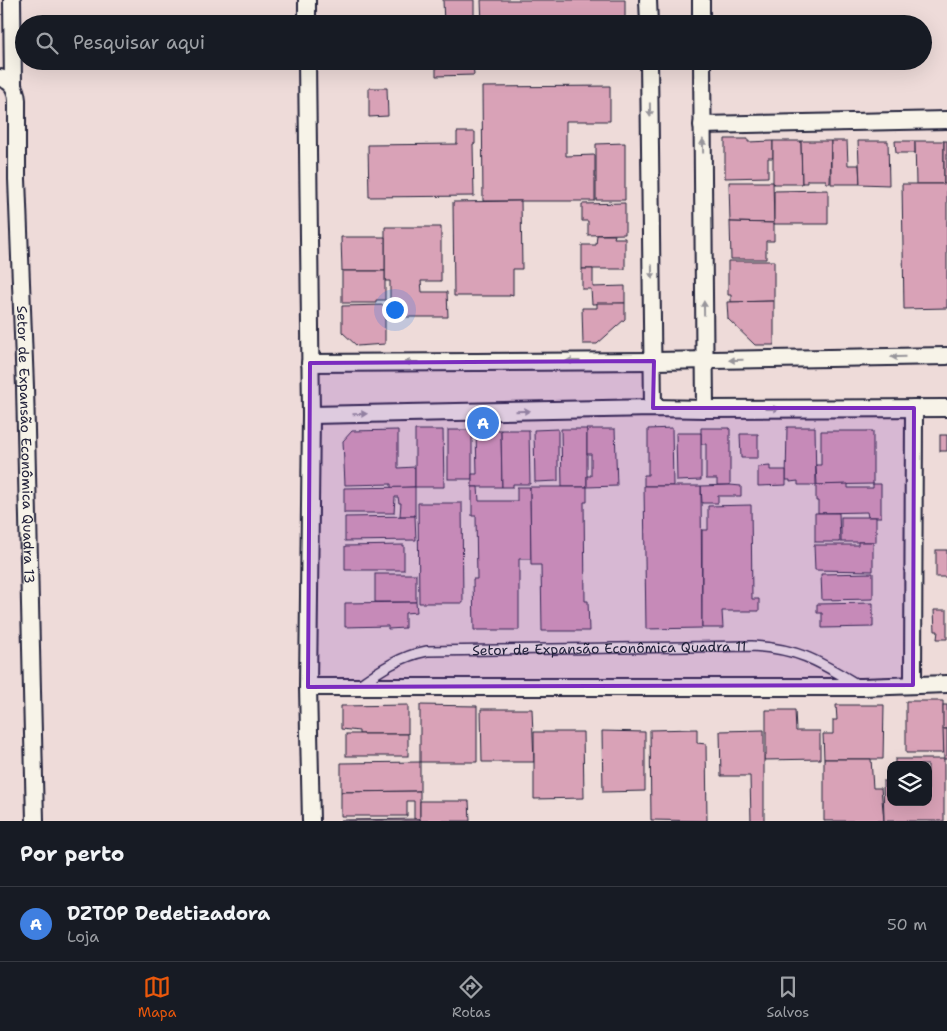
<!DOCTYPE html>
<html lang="pt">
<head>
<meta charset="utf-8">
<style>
  :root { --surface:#171b24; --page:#242831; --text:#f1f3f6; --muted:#9ea1a6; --line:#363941; --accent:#ea580c }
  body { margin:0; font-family:"Shantell Sans",sans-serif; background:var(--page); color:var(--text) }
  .controls { position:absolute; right:15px; bottom:15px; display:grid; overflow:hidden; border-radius:10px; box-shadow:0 5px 20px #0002 }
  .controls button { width:45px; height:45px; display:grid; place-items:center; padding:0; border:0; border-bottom:1px solid var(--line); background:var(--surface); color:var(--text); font:25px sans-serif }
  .you { position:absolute; left:394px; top:309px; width:18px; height:18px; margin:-12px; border:4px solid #fff; border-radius:50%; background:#1a73e8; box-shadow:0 0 0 8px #1a73e833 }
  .badge { display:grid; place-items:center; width:32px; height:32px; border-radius:50%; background:var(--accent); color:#fff; font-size:16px; font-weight:700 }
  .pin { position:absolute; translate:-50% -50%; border:2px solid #fff; box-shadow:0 1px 5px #0006 }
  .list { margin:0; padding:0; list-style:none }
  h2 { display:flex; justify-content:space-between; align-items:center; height:65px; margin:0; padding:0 20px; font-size:21px }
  h2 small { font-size:16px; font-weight:400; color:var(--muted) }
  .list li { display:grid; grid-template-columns:32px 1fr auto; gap:15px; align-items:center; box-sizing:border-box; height:75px; padding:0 20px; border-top:1px solid var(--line) }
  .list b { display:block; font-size:19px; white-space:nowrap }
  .list p { margin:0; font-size:16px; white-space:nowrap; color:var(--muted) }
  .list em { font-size:16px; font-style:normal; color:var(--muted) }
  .icon { flex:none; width:28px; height:28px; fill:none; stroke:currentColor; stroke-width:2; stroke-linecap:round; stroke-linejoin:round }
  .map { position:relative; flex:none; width:947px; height:821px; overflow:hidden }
  .search { position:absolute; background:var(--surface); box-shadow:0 5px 20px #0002; left:15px; right:15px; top:15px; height:55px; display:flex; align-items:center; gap:12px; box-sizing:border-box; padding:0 18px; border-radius:28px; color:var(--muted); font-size:19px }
  .sheet { height:140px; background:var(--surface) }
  nav { display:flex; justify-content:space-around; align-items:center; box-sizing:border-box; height:70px; border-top:1px solid var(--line); background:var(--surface); font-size:14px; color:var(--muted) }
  nav a { display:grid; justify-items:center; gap:2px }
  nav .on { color:var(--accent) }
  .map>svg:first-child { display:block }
  .building { fill:#d9a2b7; stroke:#22223b }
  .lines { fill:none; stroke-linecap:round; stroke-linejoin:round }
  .service-casing { stroke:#22223b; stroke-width:12 }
  .minor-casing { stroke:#22223b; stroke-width:20 }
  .service { stroke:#f7f3e8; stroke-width:9 }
  .minor { stroke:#f7f3e8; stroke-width:16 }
  .oneway { fill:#97959a }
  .marked { fill:#7b2cbf; fill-opacity:0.2; stroke:#7b2cbf; stroke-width:4; stroke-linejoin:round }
  .labels { text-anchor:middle; stroke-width:4.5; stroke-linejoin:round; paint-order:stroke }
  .street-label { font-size:14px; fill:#22223b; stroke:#f7f3e8 }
</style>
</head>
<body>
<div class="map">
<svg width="947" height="821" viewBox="0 0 947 821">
  <rect width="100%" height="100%" fill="#eedbd9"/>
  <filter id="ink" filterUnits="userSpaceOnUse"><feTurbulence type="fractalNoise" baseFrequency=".02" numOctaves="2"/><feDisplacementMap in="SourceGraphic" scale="10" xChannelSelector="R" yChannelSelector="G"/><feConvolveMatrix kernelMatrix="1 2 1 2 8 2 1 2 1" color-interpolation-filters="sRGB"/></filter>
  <g filter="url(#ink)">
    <g class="building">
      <polygon points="443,0 474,0 474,24 444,24"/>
      <polygon points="481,0 625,0 625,24 482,24"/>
      <polygon points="436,61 473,61 474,75 436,76"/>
      <polygon points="610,86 610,121 566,121 566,156 595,155 595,201 483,201 482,87"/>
      <polygon points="369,88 387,88 388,116 369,117"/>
      <polygon points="457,132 475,132 475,144 473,144 474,196 369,197 368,145 457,144"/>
      <polygon points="725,139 748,139 748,142 773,141 773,158 768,158 768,177 725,178"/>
      <polygon points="773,141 801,141 802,184 773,184"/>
      <polygon points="801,141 831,141 830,183 826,183 826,180 807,180 807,183 802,183"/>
      <polygon points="831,141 847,141 848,165 859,165 860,184 831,184"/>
      <polygon points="858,141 888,141 889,185 860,184"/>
      <polygon points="895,141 915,141 915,153 896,153"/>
      <polygon points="915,141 944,141 944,184 916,184"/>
      <rect x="944" y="141" width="3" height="43"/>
      <polygon points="625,143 625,200 596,200 596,144"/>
      <polygon points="729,182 773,182 774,223 730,222"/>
      <polygon points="902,184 947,184 947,308 904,309"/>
      <polygon points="828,190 828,224 774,224 774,191"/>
      <polygon points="521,201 522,269 513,269 513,295 510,294 510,296 454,296 453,202"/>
      <polygon points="625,203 625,234 588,235 588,221 582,221 582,204"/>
      <polygon points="730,222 774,223 774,241 766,241 766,259 731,259"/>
      <polygon points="385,227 441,227 441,281 421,281 422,292 447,292 448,317 390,317 390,281 385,281"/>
      <polygon points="597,235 615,235 614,238 625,238 625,269 582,269 582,245 596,245"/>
      <polygon points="341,237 385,237 385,271 342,271"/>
      <polygon points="728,261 774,261 774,301 731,302 731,295 728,295"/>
      <polygon points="582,269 593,269 593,287 625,286 625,303 592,304 591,289 582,289"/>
      <polygon points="342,271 385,271 385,300 376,300 376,303 342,303"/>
      <polygon points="774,301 774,345 755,345 728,319 727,302"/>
      <polygon points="597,303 625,303 625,319 597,344 583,344 582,308 597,308"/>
      <polygon points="385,305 385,344 357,346 342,332 342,306"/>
      <polygon points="787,427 815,427 816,485 798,485 798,481 790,482 790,480 786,480"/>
      <polygon points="672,428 673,486 644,486 644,475 648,475 648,429"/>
      <polygon points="701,428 730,428 730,485 717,485 717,479 706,479 706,444 701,444"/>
      <polygon points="558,429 558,481 535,482 534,430"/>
      <polygon points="561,429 587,429 587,487 562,487"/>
      <polygon points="587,429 615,429 617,486 587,487 587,476 591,476 591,454 587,454"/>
      <polygon points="398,430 398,468 415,467 415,487 391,488 391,484 345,485 343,441 352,431"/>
      <polygon points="415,430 443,430 444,487 415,487"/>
      <rect x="448" y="430" width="24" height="49"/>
      <polygon points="476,430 501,430 502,487 472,487 472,474 477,474"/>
      <polygon points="501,430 529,430 530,484 513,484 513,487 502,487"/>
      <polygon points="821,431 873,431 873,484 817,485 816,465 821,465"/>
      <polygon points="676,433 701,433 701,480 677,481"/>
      <polygon points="740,434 758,434 758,458 741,458"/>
      <rect x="940" y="435" width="7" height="16"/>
      <polygon points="770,466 770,470 786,470 786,485 758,486 758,467"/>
      <polygon points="848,484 848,488 873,488 873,484 881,484 881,517 868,517 867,512 818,513 818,501 816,501 816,485"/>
      <polygon points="730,485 741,486 741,496 718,496 718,503 702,503 701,486"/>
      <polygon points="644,486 701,486 702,628 646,629"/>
      <polygon points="415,487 415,516 400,516 401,503 399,503 398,497 395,497 394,513 344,513 344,488"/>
      <polygon points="472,487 478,487 479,501 517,501 517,487 530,487 531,559 519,559 519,630 474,630 473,579 477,579 476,516 472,516"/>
      <polygon points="530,487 587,487 587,502 584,502 585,601 588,601 589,631 542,631 541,565 531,565"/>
      <polygon points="418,503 462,503 463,603 419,603"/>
      <polygon points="751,505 752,599 759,599 759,611 722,611 723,628 702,628 702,530 708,530 708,506"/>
      <polygon points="815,513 839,513 840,542 815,542"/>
      <polygon points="415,516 416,540 345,541 345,517"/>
      <rect x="841" y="517" width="35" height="25"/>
      <polygon points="858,542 873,542 873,571 815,570 814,545 858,545"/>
      <polygon points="404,545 404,570 345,570 345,546"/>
      <rect x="936" y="550" width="11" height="27"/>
      <polygon points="873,573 873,599 822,600 821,574"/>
      <rect x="375" y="574" width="41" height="28"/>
      <polygon points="416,602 417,612 405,613 405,628 388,629 388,626 345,627 345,603"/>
      <polygon points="873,603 873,627 822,628 822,613 817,613 817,604"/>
      <polygon points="934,610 947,610 947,639 937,639 938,631 935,631"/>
      <polygon points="906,701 943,701 944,753 906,753"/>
      <polygon points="408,705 408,734 359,734 359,731 341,729 341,706"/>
      <polygon points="420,705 477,706 477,762 420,762"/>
      <polygon points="836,705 884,705 883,759 824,759 823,734 833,734 833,720 837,720"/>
      <rect x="943" y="705" width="4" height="24"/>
      <polygon points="481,709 532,709 534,762 482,762"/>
      <polygon points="766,710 795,710 796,731 820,731 820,759 764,760 764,755 766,755"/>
      <polygon points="697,729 697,743 706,744 707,821 651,820 650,730"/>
      <polygon points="943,729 947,729 947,759 944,759"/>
      <polygon points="764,730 764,821 751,821 750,776 721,776 720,731"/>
      <polygon points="602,731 645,732 645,791 603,792"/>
      <polygon points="534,732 583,732 584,798 534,799"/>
      <rect x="346" y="734" width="62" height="22"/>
      <polygon points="824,759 871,759 873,788 881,788 884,821 824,821"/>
      <polygon points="895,759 944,759 944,821 884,821 883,781 891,781 891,802 928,802 928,765 895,765"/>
      <polygon points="420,762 420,791 341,792 341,763"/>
      <polygon points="420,791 420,819 414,819 414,801 407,801 407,816 341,816 341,792"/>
      <polygon points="420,801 469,801 470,821 420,821"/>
      <polygon points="420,819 420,821 341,821 341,820"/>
    </g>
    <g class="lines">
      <g class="service-casing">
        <g id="service">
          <path id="s1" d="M359 685C380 670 401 656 427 651L752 646C800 649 818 661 858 685"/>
        </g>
      </g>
      <g class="minor-casing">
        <g id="minor">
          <polyline points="12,0 13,84"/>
          <polyline points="307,0 307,24"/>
          <polyline points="648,0 649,24"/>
          <polyline points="701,0 701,24"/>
          <polyline points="307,61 311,415 308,687 311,821"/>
          <polyline points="649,61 653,408"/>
          <polyline points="702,61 705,409"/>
          <path id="s2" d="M0 78C12 81 16 88 17 100V179L25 387 35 821"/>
          <polyline points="702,125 947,120"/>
          <polyline points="310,363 654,361 947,356"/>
          <polyline points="311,415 653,408 705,409 947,408"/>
          <polyline points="913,685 914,408"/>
          <polyline points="308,687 862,687 947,684"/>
        </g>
      </g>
      <use href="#service" class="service"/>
      <use href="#minor" class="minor"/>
    </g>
    <defs><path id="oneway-solid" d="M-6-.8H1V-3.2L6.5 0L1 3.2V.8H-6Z" transform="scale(1.25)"/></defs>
    <g class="oneway">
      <use href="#oneway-solid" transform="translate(650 110) rotate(89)"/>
      <use href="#oneway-solid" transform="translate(703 146) rotate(-91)"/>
      <use href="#oneway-solid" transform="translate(652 272) rotate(89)"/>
      <use href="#oneway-solid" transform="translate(704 308) rotate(-91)"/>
      <use href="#oneway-solid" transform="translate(898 357) rotate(179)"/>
      <use href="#oneway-solid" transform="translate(736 360) rotate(179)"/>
      <use href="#oneway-solid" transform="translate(573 361) rotate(180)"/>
      <use href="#oneway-solid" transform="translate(411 362) rotate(180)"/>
      <use href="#oneway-solid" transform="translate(772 409)"/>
      <use href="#oneway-solid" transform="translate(523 411) rotate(-1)"/>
      <use href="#oneway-solid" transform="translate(360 414) rotate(-1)"/>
    </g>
  </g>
  <path class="marked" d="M654 361 653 408H914L913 685 308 687 310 363Z"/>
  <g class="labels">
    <g class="street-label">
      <text dy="5" stroke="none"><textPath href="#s2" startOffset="375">Setor de Expansão Econômica Quadra 13</textPath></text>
      <text dy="5" stroke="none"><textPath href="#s1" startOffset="259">Setor de Expansão Econômica Quadra 11</textPath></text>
    </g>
  </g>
</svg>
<div class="controls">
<button><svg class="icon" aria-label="layers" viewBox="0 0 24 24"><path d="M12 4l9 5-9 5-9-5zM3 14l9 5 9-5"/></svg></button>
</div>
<div class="you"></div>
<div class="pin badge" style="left:483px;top:423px;background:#3f7fe0">A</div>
<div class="search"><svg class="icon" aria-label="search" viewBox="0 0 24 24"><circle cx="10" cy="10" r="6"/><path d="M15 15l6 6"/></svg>Pesquisar aqui</div>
</div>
<section class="sheet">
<h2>Por perto<small></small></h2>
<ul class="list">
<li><span class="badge" style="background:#3f7fe0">A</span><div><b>DZTOP Dedetizadora</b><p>Loja</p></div><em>50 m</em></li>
</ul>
</section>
<nav>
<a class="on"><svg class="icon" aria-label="map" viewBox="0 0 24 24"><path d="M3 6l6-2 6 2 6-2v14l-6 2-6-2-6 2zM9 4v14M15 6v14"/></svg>Mapa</a>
<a><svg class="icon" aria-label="directions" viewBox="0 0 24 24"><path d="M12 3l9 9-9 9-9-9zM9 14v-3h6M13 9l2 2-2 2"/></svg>Rotas</a>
<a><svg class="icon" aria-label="saved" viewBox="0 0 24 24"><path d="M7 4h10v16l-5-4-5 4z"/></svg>Salvos</a>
</nav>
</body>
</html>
